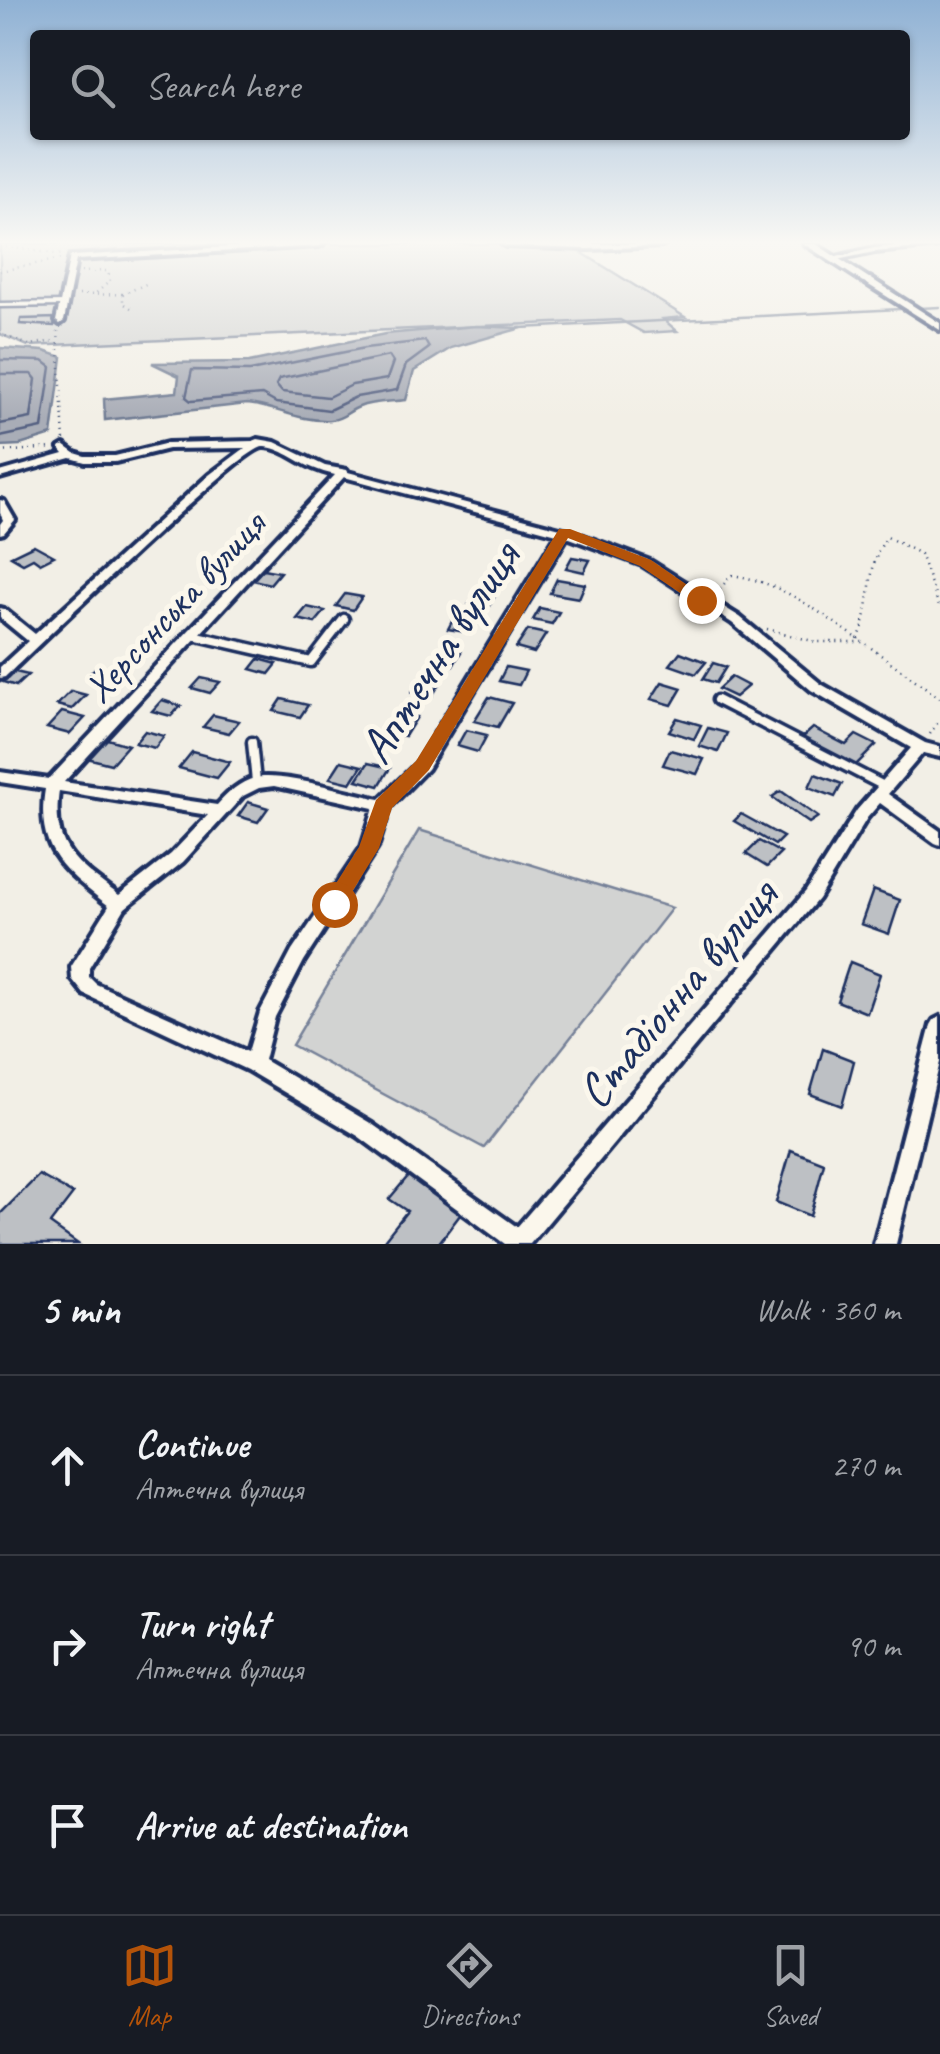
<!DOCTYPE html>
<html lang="en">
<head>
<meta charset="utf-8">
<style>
  :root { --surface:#171b24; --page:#20242c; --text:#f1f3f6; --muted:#9ea1a6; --line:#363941; --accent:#b45309 }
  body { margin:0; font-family:Caveat,sans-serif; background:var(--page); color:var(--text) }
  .stop { position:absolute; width:30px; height:30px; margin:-22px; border:8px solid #b45309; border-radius:50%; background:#fff }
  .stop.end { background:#b45309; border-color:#fff; box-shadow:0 2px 10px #0008 }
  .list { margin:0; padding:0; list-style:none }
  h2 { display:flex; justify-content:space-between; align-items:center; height:130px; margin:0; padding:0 40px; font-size:42px }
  h2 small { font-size:32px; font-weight:400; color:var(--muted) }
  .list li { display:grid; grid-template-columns:65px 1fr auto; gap:30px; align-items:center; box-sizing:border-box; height:180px; padding:0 40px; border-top:2px solid var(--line) }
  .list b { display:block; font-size:38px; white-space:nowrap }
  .list p { margin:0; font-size:32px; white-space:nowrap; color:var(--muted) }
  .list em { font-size:32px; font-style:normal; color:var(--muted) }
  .icon { flex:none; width:55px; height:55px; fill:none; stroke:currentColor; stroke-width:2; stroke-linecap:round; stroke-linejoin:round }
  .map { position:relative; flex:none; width:940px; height:1244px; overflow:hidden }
  .search { position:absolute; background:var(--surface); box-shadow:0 2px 8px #0004; left:30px; right:30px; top:30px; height:110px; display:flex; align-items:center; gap:25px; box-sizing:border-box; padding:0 35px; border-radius:10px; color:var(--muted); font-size:38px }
  .sheet { height:670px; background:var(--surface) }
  nav { display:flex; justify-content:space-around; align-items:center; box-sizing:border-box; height:140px; border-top:2px solid var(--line); background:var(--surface); font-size:28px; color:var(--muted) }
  nav a { display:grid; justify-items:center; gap:5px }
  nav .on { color:var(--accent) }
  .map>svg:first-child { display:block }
  .green { fill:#d2d3d2; stroke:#768198; stroke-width:2.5 }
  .water { fill:#a9adb7; stroke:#707b93; stroke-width:2.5 }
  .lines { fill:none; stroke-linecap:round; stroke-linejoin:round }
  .shore { stroke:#546182; stroke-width:2.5 }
  .stream { stroke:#707b93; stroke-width:2.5 }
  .building { fill:#bdc0c4; stroke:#1b2f5e; stroke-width:2.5 }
  .lane-far1-casing { stroke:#1b2f5e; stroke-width:9 }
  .lane-casing { stroke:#1b2f5e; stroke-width:15 }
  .street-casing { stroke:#1b2f5e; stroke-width:8 }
  .secondary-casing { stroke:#1b2f5e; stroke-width:7 }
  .path { stroke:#1b2f5e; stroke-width:2.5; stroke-dasharray:1 5; stroke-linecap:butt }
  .lane-far1 { stroke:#fbf7ec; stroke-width:4 }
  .lane { stroke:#fbf7ec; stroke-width:8 }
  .street { fill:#fbf7ec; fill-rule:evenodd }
  .secondary { fill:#fbf7ec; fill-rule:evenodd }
  .route { fill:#b45309 }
  .labels { text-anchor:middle; stroke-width:10; stroke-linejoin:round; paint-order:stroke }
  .street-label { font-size:40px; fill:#1b2f5e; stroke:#fbf7ec }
  .near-street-label { font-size:48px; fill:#1b2f5e; stroke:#fbf7ec }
</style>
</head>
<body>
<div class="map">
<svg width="940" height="1244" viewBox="0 0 940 1244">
  <rect width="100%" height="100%" fill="#f2efe6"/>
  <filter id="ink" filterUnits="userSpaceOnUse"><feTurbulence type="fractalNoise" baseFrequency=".01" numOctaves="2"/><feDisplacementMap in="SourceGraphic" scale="20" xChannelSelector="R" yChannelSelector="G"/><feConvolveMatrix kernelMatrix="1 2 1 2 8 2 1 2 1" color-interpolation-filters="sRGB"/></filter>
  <g filter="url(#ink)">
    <g class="green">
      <polygon points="0,244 568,244 685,317 663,319 677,331 644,333 620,320 28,346 0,334"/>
      <polygon points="419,830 672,908 484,1148 292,1045"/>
    </g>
    <g class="water">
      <path d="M476 326 522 328 451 348 414 371 406 400C391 402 372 401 359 407 348 411 344 419 331 420 299 422 274 406 247 404L105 420 104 399 177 392 179 376 152 363 249 362 385 334Z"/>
      <polygon points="0,348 44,351 62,357 52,435 20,445 0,446"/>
    </g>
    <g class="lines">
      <g class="shore">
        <polygon points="425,341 429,348 406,365 397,390 356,397 329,410 276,403 262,395 191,401 186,397 192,370 250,371 365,348"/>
        <polygon points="389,356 393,362 387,379 352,385 328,397 282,392 276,385 279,379"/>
        <polyline points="0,360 43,361 51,367 42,428 0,437"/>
        <polyline points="0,374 32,374 36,379 31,418 0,424"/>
      </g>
      <polyline class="stream" points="520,328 940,307"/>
    </g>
    <g class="building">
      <polygon points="56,318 54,326 20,324 21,319"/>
      <polygon points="34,545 54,556 40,563 33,558 23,563 11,556"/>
      <polygon points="572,557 590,560 584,572 566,568"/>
      <polygon points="263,569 280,572 270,584 253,580"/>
      <polygon points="494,569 512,572 505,584 487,580"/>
      <polygon points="557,579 585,584 579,598 550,593"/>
      <polygon points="477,592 495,596 488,608 469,604"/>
      <polygon points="345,594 362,597 353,610 336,606"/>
      <polygon points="307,607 325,611 315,623 297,619"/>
      <polygon points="540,608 559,612 552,624 533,620"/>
      <polygon points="457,612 480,616 472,633 448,629"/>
      <polygon points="152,630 168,633 156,646 141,642"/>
      <polygon points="528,630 546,634 534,653 516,648"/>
      <polygon points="442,647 461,652 453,665 433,661"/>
      <polygon points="680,652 706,662 696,674 670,665"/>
      <polygon points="259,659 277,664 269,674 251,669"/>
      <polygon points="713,663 726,667 716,683 703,679"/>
      <polygon points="97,666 115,670 105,680 87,676"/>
      <polygon points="506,667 526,671 519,685 499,681"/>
      <polygon points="11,671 28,675 16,686 0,681"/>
      <polygon points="422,677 441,682 432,696 412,692"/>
      <polygon points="731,677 748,686 735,697 718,689"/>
      <polygon points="201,678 220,682 210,693 192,688"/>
      <polygon points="662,682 682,688 672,705 651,699"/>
      <polygon points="71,691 86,695 72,709 57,705"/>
      <polygon points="489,697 512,703 498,727 474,721"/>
      <polygon points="282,699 308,705 300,717 274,711"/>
      <polygon points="162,700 181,706 171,716 152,711"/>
      <polygon points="62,712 85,718 70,734 47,728"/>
      <polygon points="403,714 417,717 405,736 391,733"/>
      <polygon points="213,715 239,721 229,733 203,727"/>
      <polygon points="677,718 701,725 694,739 669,731"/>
      <polygon points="708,728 727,733 718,752 699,746"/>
      <polygon points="813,728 846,745 856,735 876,745 856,765 802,738"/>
      <polygon points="466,730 487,735 478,752 457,746"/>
      <polygon points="145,731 164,736 155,748 135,743"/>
      <polygon points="104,738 128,745 111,764 87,758"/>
      <polygon points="670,750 704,759 697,774 663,765"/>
      <polygon points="192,752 230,762 217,778 179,768"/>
      <polygon points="341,761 362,766 351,783 330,778"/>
      <polygon points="368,763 390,768 379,786 357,780"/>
      <polygon points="815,774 842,784 835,797 809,787"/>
      <polygon points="781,791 818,817 809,823 772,797"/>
      <polygon points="248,802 268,808 258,822 238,816"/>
      <polygon points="741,814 783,837 775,845 734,821"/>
      <polygon points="759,841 781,853 767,867 746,854"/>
      <polygon points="873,890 900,900 889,934 861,924"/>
      <polygon points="850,962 880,974 867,1013 837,1001"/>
      <polygon points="823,1049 854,1061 842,1106 810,1094"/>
      <polygon points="791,1150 824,1163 810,1216 776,1202"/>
      <polygon points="410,1174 463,1211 438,1244 381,1244 407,1211 389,1199"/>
      <polygon points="39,1175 73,1194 50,1224 78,1244 0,1244 0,1214"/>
    </g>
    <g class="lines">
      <g class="lane-far1-casing">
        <polyline id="lane-far1" points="0,305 62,304"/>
      </g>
      <g class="lane-casing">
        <g id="lane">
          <polyline points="193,635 311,662 344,619"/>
          <polyline points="717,700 884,786"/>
          <polyline points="252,742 256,782"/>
        </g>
      </g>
      <g class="street-casing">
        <g id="street">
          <polygon points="283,244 323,244 319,246 76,260 64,321 60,324 56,321 70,256"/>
          <polygon points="502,244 666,244 662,246 588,249 506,246"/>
          <polygon points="918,244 940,244 940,246 874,252 832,261 828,259 874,248"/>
          <polygon points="864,278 870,278 940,323 940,330 864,282"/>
          <path d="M258 439 275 442 325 466 347 470 348 472 568 530 650 561 740 617 821 684 925 743 940 747V757L923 753 888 794 940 831V845L935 843 880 803 867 818 818 899 530 1244H505L358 1136 247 1070 84 994 72 979 71 967 109 906C65 871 35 851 45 789L0 782V772L49 779 335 475C327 473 320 471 313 468 298 462 279 446 263 447 240 449 36 648 5 677L0 678V667L28 641 0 618V608L4 609 35 634 209 475 245 448 168 449 115 462H85L71 458 0 478V472L64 454 59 448 64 445 75 453 85 456H115L168 443 253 441ZM344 477 557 534 417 763 380 799C351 793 281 772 255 778 239 782 228 793 217 805L64 782ZM567 537 642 565 732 623 811 690 911 748 857 810 806 891 517 1227 372 1124 264 1060 275 1017 304 961 377 848 390 807 427 769ZM274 786 374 808 362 847 292 951 260 1012 248 1052 96 984 89 977V968L125 908 183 862 243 796 259 788ZM59 791 208 815 171 854 119 895C77 864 51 849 59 791Z"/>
          <polygon points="0,500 4,501 15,520 4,533 0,534 0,524 3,520 0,513"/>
          <polygon points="940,1017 940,1062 896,1244 874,1244 931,1025 934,1020"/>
        </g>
      </g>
      <g class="secondary-casing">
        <polygon id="secondary" points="804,244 816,244 872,280 863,282"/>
      </g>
      <g class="path">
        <polyline points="0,246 63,255"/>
        <polyline points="0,271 61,259"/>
        <polyline points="81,272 108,271 110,281 94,295"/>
        <polyline points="79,295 123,294"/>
        <polyline points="131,308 123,303 123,294 146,284"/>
        <polyline points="58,331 64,441"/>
        <polyline points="0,334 29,345 54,341"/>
        <polyline points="0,452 53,448"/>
        <path d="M716 593 732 575C781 582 817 611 857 638"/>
        <polyline points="767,629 816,642 863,642 940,698"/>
        <path d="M858 639C874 606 864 567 887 537L920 554 940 609"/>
        <polyline points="930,734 940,719"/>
      </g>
      <use href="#lane-far1" class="lane-far1"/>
      <use href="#lane" class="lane"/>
      <use href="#street" class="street"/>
      <use href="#secondary" class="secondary"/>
    </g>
  </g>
  <linearGradient id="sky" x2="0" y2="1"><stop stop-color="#8fb1d4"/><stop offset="0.58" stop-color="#f9f8f4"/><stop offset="1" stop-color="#f9f8f4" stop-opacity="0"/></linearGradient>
  <rect width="940" height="418" fill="url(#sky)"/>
  <polygon class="route" points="559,529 570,529 651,560 709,600 695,603 640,566 568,538 429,770 392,808 379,848 341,910 326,910 323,904 359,847 376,800 416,761"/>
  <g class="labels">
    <g class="street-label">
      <text transform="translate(174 606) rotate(-47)" y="14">Херсонська вулиця</text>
    </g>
    <g class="near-street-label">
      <text transform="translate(438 652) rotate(-57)" y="17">Аптечна вулиця</text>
      <text transform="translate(676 993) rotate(-50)" y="17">Стадіонна вулиця</text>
    </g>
  </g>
</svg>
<div class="stop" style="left:334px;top:904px"></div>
<div class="stop end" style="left:701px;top:600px"></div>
<div class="search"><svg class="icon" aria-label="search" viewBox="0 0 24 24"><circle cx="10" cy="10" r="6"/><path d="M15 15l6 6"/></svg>Search here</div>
</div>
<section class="sheet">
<h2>5 min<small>Walk · 360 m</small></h2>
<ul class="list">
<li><svg class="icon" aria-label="ahead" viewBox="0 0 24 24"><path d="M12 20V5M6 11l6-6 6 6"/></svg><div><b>Continue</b><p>Аптечна вулиця</p></div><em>270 m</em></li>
<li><svg class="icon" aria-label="right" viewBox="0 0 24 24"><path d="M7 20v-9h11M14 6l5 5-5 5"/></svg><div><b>Turn right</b><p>Аптечна вулиця</p></div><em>90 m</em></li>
<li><svg class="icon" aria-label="arrive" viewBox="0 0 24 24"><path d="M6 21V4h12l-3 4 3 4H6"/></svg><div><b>Arrive at destination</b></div></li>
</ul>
</section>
<nav>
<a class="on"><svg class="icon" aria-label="map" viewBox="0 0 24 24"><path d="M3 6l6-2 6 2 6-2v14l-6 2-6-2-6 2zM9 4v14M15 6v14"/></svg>Map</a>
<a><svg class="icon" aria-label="directions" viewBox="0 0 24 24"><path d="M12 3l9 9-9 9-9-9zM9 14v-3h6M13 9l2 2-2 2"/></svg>Directions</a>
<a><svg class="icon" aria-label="saved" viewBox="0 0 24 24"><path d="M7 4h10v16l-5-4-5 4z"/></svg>Saved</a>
</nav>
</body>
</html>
